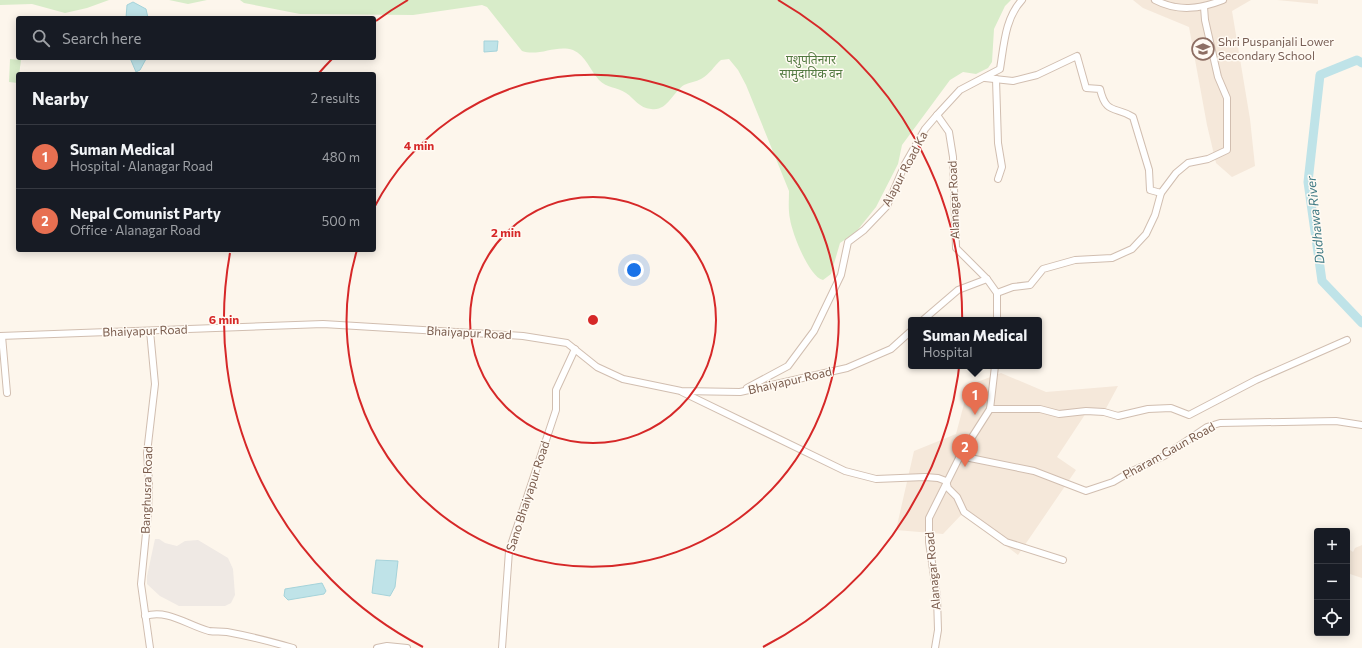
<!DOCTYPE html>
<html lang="en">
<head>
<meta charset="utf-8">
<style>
  :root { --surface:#171b24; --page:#242831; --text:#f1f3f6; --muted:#9ea1a6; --line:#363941; --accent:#e76f51 }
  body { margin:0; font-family:Commissioner,"Noto Sans Devanagari",sans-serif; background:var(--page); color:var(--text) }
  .controls { position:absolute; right:12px; bottom:12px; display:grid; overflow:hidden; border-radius:4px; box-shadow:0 2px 10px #0003 }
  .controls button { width:36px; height:36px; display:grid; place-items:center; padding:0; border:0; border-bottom:1px solid var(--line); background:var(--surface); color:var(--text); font:20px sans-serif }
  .you { position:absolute; left:634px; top:270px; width:14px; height:14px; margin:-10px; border:3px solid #fff; border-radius:50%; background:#1a73e8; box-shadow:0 0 0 6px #1a73e833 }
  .badge { display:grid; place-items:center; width:26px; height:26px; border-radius:50%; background:var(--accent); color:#fff; font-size:13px; font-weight:700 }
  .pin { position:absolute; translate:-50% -33px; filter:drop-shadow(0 1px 2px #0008) }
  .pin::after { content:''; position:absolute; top:21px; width:14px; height:12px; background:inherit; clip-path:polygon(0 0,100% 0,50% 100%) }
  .popup { position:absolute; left:908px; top:317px; width:134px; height:52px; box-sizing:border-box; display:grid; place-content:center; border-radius:4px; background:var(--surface); filter:drop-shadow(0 1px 3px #0005); font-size:13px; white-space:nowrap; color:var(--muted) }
  .popup b { font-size:15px; color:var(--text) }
  .popup::after { content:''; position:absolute; left:50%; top:100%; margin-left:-8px; border:8px solid transparent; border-top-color:var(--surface) }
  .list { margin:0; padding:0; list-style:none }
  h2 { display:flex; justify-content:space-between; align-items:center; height:52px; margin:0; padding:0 16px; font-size:17px }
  h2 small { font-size:13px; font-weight:400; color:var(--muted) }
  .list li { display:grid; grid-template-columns:26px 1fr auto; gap:12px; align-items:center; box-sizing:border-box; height:64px; padding:0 16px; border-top:1px solid var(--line) }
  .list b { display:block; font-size:15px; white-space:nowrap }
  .list p { margin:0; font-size:13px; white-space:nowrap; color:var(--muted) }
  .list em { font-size:13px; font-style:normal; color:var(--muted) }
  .icon { flex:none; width:22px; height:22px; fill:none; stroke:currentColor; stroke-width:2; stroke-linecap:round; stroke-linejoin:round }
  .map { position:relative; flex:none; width:1362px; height:648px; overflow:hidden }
  .search { position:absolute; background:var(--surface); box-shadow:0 2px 10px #0003; left:16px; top:16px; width:360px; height:44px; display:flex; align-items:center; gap:10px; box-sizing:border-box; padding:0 14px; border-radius:4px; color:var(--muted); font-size:15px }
  .panel { position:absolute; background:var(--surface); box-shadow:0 2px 10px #0003; left:16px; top:72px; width:360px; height:180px; border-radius:4px }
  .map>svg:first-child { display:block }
  .residential { fill:#f5e8da }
  .industrial { fill:#efe9e4 }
  .green { fill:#d8ecc9 }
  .water { fill:#bfe3e8; stroke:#a5d3da }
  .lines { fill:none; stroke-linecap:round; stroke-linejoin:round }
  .river { stroke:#bfe3e8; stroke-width:9 }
  .street-casing { stroke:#d1beb0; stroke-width:8 }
  .street { stroke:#fff; stroke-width:6 }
  .ring { fill:none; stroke:#d62828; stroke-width:2 }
  .labels { text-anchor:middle; stroke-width:3; stroke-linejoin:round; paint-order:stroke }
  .education-label { font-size:12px; fill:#785e54; stroke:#fffaf3; text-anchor:start }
  .park-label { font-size:12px; fill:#537a41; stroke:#fffaf3 }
  .street-label { font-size:12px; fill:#7a5c4d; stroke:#fffaf3 }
  .water-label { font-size:13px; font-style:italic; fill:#437c86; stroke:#fffaf3 }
  .centre { fill:#d62828; stroke:#fffaf3; stroke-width:2 }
  .ring-label { font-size:12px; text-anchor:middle; font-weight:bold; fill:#d62828; stroke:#fffaf3; stroke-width:3; stroke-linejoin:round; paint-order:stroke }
</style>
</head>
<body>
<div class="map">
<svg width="1362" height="648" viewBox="0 0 1362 648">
  <rect width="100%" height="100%" fill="#fdf6ec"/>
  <g class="residential">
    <polygon points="1133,0 1251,0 1232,11 1250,119 1255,166 1232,177 1216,163 1207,125 1189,27 1143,8"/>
    <polygon points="1277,0 1318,0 1318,4"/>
    <polygon points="1001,373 1046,392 1118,386 1103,414 1086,413 1057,457 1076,470 1018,555 963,513 943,534 896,530 914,451 956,434 969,385"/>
    <polygon points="1362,545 1362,578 1347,573 1347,548 1353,552 1355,548"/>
  </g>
  <polygon class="industrial" points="155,539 159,539 165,543 177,546 185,541 198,540 228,558 233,569 235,595 231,603 225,606 179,606 160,596 147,584 147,576"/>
  <g class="green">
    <polygon points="0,0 109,0 87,8 65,13 32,4 0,5"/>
    <polygon points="169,0 207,0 188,4"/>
    <path d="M240 0H1011L1005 6 994 29 992 62 988 68 976 74 963 72 950 80 902 145 898 164 876 207 856 232 840 243 831 274 823 280C809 277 792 233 790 219 788 209 789 200 789 191L746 85 738 70 729 59 721 60C714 66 710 74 701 79 696 82 690 82 684 85 673 92 667 112 651 109 639 108 635 99 626 93 617 87 606 88 599 80 590 70 586 56 573 50 556 44 539 57 522 51L487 7 482 5 413 15 300 14 244 3Z"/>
    <polygon points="10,59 21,60 18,83 9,82"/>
  </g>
  <g class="water">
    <polygon points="133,2 146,9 148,18 126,18 127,5"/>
    <polygon points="484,41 498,41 497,51 484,52"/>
    <polygon points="130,58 146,58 146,59 140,70 136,72"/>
    <polygon points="376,560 398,561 395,587 390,596 372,593"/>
    <polygon points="322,583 326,591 324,594 288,600 284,596 285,589"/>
  </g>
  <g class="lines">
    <polyline class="river" points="1362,63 1357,60 1320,75 1308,182 1322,281 1362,323"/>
    <g class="street-casing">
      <g id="street">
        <path d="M1155 0C1178 12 1200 9 1223 0"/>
        <path d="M985 78 1013 81 1037 75 1077 56 1086 88 1100 89C1106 115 1115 106 1133 117L1149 170 1150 190 1161 193"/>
        <polyline points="996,79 998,143 1002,167 998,179"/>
        <polyline points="937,115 949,132 953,157 956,248 987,279 997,293 997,320"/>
        <polyline points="997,293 1013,287 1030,285 1043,269 1075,260 1112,258 1132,249 1146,234 1155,215 1161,193 1176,173 1188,163 1208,159 1227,150 1227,98 1218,77 1205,20 1204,7"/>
        <polyline points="923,320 958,290 987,279"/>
        <polyline points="0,336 323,324 523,336 567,343 597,367 623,379 681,391 740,392 847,368 891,349 911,331"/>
        <polyline points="2,336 7,393"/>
        <path d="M747 388 788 366 814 331 841 275 848 242 864 230 887 206 905 164 925 129 937 115 960 90 1000 69C1004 45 1005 18 1022 0"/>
        <polyline points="682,392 845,471 876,479 925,477 938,478 946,481"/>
        <polyline points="990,409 1040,409 1059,414 1086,411 1104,412 1118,416 1148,409 1171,408 1189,415 1256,380 1347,340"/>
        <polyline points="960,456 1034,471 1086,491 1113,482 1130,472 1164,456 1207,427 1220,423 1336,421 1362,425"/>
        <polyline points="946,481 948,488 957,497 964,512 1006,542 1063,560"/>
        <path d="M145 616C168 609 187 625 209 631 215 632 221 631 227 632 249 636 272 642 293 648"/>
        <polyline points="150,648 141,584 148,513 149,482 147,453 155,384 150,331"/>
        <polyline points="377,648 387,646 407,648"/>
        <polyline points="502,648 509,551 556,410 556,390 575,349"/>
        <polyline points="935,648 938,630 937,597 929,542 929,518 960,456 990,409 995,366"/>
      </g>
    </g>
    <use href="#street" class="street"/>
  </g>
  <g class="ring">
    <circle cx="593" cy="320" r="123"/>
    <path d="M375 206A246 246 0 1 1 357 250"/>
    <path d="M423 647A369 369 0 0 1 230 253M319 73A369 369 0 0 1 332 59M376 21A369 369 0 0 1 408 0M778 0A369 369 0 0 1 763 647"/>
  </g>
  <defs>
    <g id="school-ring" transform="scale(1.15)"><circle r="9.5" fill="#fffaf3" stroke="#8d6e63" stroke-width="1.5"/><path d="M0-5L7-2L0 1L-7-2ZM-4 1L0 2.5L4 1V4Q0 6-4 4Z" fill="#8d6e63"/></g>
  </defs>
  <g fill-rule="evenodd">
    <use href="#school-ring" x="1203" y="49"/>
  </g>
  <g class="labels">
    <g class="education-label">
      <text x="1218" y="46">Shri Puspanjali Lower<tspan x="1218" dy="14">Secondary School</tspan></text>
    </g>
    <g class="park-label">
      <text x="811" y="64">पशुपतिनगर<tspan x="811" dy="14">सामुदायिक वन</tspan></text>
    </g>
    <g class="street-label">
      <text transform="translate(905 169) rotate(-62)" y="4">Alapur Road Ka</text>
      <text transform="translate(954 200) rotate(-92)" y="4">Alanagar Road</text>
      <text transform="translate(145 331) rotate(-2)" y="4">Bhaiyapur Road</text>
      <text transform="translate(469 333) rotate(3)" y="4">Bhaiyapur Road</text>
      <text transform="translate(790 381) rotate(-13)" y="4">Bhaiyapur Road</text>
      <text transform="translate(1169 451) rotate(-29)" y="4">Pharam Gaun Road</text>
      <text transform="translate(147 490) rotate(-88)" y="4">Banghusra Road</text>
      <text transform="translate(528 496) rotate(-72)" y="4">Sano Bhaiyapur Road</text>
      <text transform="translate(933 571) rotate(-95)" y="4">Alanagar Road</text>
    </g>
    <g class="water-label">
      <text transform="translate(1315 220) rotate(-96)" y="5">Dudhawa River</text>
    </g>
  </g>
  <circle cx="593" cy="320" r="6" class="centre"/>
  <g class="ring-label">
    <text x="419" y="150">4 min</text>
    <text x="506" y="237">2 min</text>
    <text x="224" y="324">6 min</text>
  </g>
</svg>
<div class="controls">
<button>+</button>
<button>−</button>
<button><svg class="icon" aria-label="locate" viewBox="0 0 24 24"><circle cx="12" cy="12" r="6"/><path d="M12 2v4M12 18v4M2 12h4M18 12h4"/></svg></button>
</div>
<div class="you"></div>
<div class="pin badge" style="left:975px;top:415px">1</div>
<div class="popup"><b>Suman Medical</b>Hospital</div>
<div class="pin badge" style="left:965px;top:467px">2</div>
<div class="search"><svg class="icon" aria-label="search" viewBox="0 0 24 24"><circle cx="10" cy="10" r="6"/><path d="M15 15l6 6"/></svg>Search here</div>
<section class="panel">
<h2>Nearby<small>2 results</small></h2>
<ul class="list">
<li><span class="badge">1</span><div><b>Suman Medical</b><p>Hospital · Alanagar Road</p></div><em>480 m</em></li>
<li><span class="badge">2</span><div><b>Nepal Comunist Party</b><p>Office · Alanagar Road</p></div><em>500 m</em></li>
</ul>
</section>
</div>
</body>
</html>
